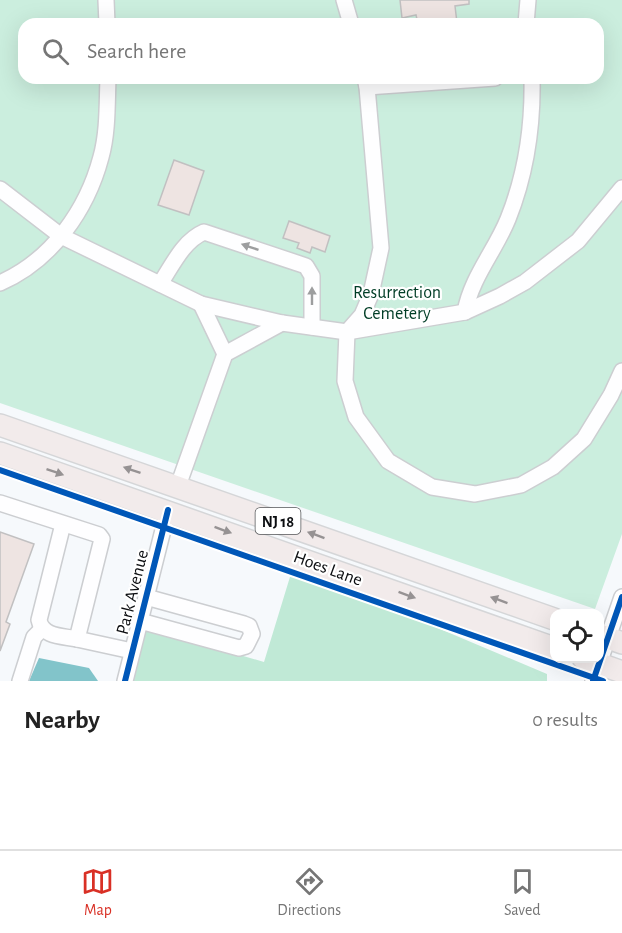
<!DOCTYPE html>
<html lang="en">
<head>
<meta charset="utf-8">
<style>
  :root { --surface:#fff; --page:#f6f6f6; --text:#222; --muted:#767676; --line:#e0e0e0; --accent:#d93025 }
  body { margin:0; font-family:"Alegreya Sans",sans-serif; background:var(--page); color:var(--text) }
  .controls { position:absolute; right:18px; bottom:18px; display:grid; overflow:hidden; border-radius:12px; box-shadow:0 6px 24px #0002 }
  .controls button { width:54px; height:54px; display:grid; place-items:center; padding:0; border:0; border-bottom:2px solid var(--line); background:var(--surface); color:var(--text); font:30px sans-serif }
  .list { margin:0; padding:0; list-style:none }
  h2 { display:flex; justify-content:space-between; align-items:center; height:78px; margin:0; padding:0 24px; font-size:26px }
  h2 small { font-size:20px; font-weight:400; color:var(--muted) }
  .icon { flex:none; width:33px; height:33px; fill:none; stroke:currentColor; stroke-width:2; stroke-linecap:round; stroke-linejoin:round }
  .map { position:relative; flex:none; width:622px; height:681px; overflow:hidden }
  .search { position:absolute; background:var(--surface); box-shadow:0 6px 24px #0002; left:18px; right:18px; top:18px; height:66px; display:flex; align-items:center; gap:15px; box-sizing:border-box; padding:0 21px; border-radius:18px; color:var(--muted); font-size:22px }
  .sheet { height:168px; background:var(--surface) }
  nav { display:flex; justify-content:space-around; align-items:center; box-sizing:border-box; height:84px; border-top:2px solid var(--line); background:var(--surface); font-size:16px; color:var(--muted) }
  nav a { display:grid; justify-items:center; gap:3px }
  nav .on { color:var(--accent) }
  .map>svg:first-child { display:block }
  .green { fill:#cbeede; fill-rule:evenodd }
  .forest { fill:#c0e9d6 }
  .water { fill:#82c4ca }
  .building { fill:#eee4e2; stroke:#c1c0c1; stroke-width:1.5 }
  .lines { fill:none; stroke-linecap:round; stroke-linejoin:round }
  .minor-casing { stroke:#ccced1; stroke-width:18 }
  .highway-casing { stroke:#d5d6d8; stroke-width:24 }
  .minor { stroke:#fefeff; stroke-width:15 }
  .highway { stroke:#f2ebeb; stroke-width:21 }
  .cycleway-casing { stroke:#fff; stroke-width:10 }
  .cycleway { stroke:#0057b8; stroke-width:6 }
  .oneway { fill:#9d9e9f }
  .oneway2 { fill:#969293 }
  .labels { text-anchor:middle; stroke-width:4.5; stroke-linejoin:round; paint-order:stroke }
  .shield { fill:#fff; stroke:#545658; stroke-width:1.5 }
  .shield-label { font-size:16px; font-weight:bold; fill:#0b0d10 }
  .park-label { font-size:18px; fill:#003d26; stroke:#fff }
  .street-label { font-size:18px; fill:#0b0d10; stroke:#fff }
</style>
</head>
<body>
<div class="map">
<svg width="622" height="681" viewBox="0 0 622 681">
  <rect width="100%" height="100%" fill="#f6f9fc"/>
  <path class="green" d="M0 0H622V534L595 609 0 403ZM24 24H598V78H24Z"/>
  <polygon class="forest" points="293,567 547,674 547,681 133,681 145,627 264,662"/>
  <polygon class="water" points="39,658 89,668 98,681 29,681"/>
  <g class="building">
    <polygon points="400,0 469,0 469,4 455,6 457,23 418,24 416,15 402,18"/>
    <polygon points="174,160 204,171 189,215 158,205"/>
    <polygon points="289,221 330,236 325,252 312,247 310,253 297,248 299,243 283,238"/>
    <polygon points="0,532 34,544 6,622 10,624 0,651"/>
  </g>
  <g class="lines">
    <g class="minor-casing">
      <g id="minor">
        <polyline points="106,0 107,24"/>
        <polyline points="344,0 351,24"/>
        <polyline points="526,24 528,0"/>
        <polyline points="365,78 367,87 381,248 371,294 362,315 347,332 345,381 356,417 388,461 432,487 475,494 521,485 553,467 584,439 611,395 622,371"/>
        <polyline points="367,87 495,78"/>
        <polyline points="0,189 61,236 201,304 282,323 347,332 465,312 500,296 525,282 578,241 622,188"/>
        <path d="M0 283C52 260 87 210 101 157 108 132 107 103 108 78"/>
        <path d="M160 284C172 266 183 241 204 232L306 266 312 276V327"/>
        <polyline points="201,304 225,354"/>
        <path d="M465 312C471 278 495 251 508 219 526 174 533 126 532 78"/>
        <polyline points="178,486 225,354 282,323"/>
        <polyline points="0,503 99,535 102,539 77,639 132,651"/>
        <path d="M63 524 39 620C42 637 63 636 77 639"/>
        <polyline points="140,621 239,648 246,646 252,634 249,626 244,624 146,597"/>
        <polyline points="20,681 34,637 42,629"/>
        <polyline points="125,681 168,510"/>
        <polyline points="593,681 622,597"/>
      </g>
    </g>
    <g class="highway-casing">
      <g id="highway">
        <polyline points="0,425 554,619"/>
        <polyline points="0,453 554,648"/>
        <polyline points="600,635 622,643"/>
        <polyline points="583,658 622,672"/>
      </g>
    </g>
    <use href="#minor" class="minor"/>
    <use href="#highway" class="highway"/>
    <g class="cycleway-casing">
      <g id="cycleway">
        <polyline points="0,470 603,681"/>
        <polyline points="125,681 168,510"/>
        <polyline points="593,681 622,597"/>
      </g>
    </g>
    <use href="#cycleway" class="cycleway"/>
  </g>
  <defs><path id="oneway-solid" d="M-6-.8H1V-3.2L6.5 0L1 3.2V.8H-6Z" transform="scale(1.5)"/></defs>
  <g class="oneway">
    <use href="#oneway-solid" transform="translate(250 247) rotate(-161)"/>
    <use href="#oneway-solid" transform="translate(312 296) rotate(-90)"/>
  </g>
  <g class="oneway2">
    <use href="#oneway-solid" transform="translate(132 470) rotate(-161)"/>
    <use href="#oneway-solid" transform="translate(55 472) rotate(19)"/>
    <use href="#oneway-solid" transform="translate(223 530) rotate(20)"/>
    <use href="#oneway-solid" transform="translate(316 535) rotate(-160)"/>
    <use href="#oneway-solid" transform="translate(407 595) rotate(20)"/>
    <use href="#oneway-solid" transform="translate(499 600) rotate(-160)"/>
  </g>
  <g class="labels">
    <rect class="shield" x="255.5" y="508" width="45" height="26" rx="4.5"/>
    <g class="shield-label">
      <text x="278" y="527">NJ 18</text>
    </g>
    <g class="park-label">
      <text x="397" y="298">Resurrection<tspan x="397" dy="21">Cemetery</tspan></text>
    </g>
    <g class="street-label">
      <text transform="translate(328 568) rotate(20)" y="6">Hoes Lane</text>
      <text transform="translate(132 592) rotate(-76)" y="6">Park Avenue</text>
    </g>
  </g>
</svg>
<div class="controls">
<button><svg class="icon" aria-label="locate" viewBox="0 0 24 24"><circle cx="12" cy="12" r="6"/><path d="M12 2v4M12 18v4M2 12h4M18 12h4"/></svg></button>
</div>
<div class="search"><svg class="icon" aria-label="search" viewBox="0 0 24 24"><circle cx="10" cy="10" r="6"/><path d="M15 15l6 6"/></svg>Search here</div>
</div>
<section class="sheet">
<h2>Nearby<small>0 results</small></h2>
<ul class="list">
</ul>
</section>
<nav>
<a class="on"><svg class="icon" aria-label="map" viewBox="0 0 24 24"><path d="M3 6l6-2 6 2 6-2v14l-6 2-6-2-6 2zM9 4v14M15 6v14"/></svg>Map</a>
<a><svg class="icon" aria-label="directions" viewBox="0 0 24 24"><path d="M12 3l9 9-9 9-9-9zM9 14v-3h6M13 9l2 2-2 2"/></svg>Directions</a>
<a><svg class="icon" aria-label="saved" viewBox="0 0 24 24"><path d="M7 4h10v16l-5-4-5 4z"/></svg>Saved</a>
</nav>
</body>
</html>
